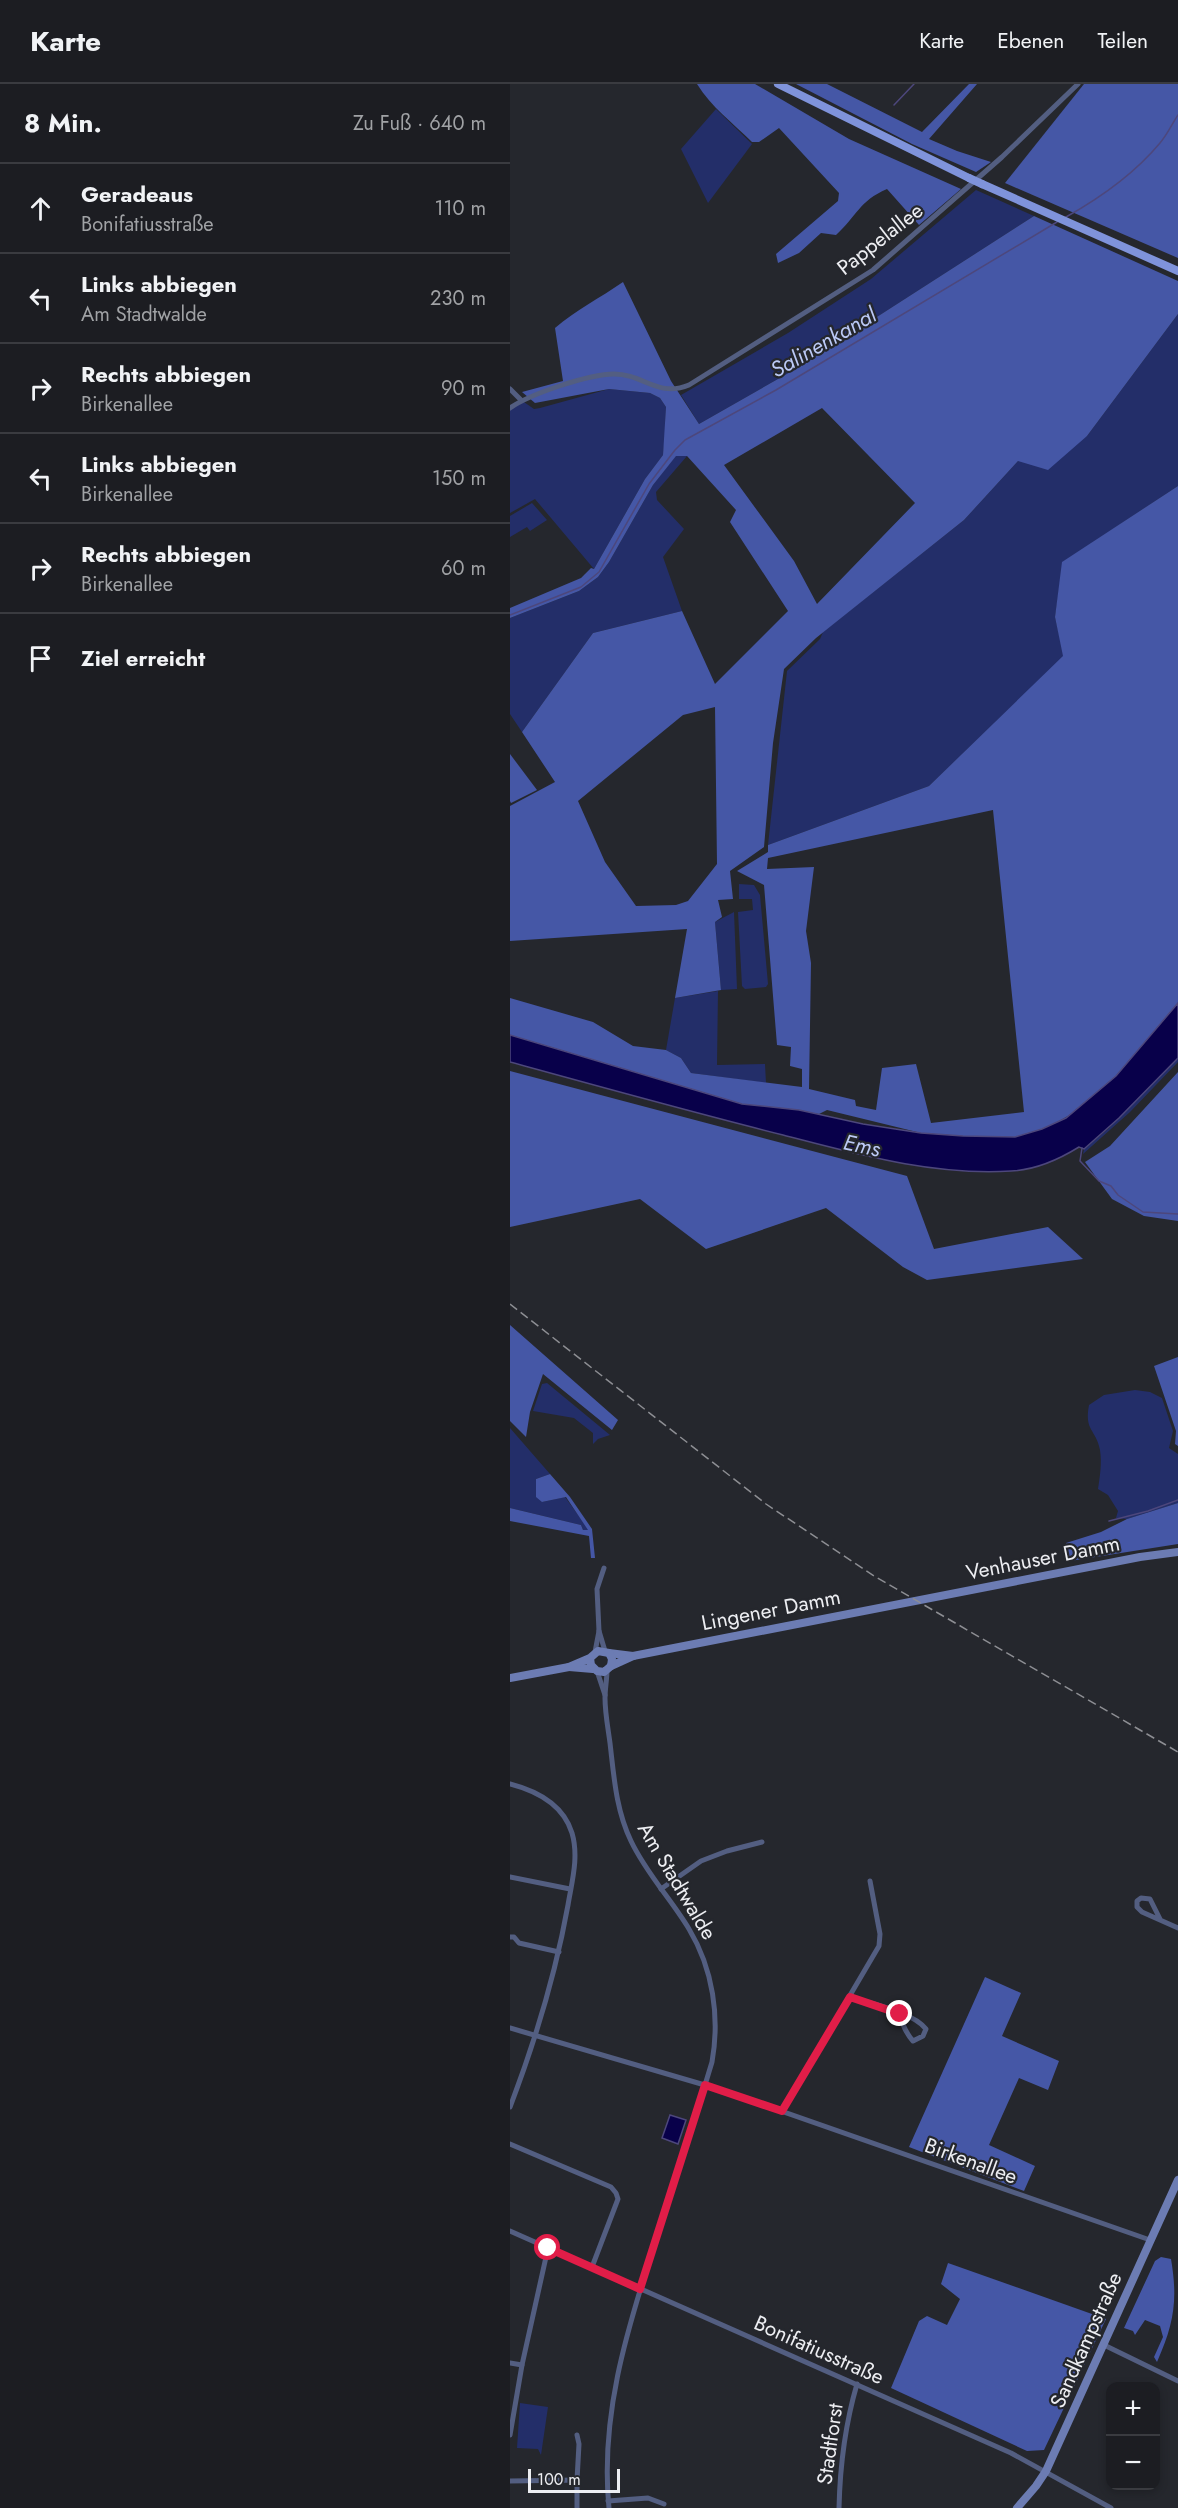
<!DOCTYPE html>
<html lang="de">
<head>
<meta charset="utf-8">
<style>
  :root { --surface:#1c1d22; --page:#292a2f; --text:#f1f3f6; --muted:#a0a2a5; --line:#3a3b40 }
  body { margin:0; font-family:Jost,sans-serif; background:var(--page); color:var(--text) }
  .controls { position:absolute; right:18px; bottom:18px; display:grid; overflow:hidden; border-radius:12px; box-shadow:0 3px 9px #0003 }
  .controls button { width:54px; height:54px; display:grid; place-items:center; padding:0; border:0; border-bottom:2px solid var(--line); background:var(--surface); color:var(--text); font:30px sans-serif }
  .scale { position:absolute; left:18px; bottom:15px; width:92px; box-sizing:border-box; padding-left:6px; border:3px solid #edeef2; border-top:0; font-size:16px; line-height:21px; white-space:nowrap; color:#edeef2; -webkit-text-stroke:4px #25272d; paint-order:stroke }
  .stop { position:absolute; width:18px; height:18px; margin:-14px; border:4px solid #e11d48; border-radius:50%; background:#fff }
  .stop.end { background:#e11d48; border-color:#fff; box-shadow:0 2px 6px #0008 }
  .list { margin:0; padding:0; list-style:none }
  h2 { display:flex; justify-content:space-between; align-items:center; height:78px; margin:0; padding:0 24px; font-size:26px }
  h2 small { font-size:20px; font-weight:400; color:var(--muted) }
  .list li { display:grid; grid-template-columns:39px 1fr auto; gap:18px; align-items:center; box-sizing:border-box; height:90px; padding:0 24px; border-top:2px solid var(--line) }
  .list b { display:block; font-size:22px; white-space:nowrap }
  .list p { margin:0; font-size:20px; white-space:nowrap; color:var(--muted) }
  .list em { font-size:20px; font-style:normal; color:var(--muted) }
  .icon { flex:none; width:33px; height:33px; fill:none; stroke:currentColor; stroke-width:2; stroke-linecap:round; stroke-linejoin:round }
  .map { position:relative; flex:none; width:668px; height:2424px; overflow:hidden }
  header { display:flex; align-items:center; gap:36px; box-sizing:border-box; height:84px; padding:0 30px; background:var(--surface); border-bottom:2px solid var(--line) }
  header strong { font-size:28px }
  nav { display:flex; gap:33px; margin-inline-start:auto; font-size:21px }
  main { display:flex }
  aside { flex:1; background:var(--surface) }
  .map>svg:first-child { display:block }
  .green { fill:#232e69 }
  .forest { fill:#4557a6; fill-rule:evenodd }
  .water { fill:#08004a; stroke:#4d477c; stroke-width:1.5 }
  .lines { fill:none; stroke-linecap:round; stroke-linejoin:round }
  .stream { stroke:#4d477c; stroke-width:1.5 }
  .street { stroke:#535e81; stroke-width:5 }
  .secondary { stroke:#6c7cb3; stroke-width:8 }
  .primary { stroke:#7f93db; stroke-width:8 }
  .rail { stroke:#8d8e93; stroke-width:1.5; stroke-dasharray:9 4.5; stroke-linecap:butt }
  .primary-bridge { stroke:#7f93db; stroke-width:8 }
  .route { stroke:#e11d48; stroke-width:8 }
  .labels { text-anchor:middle; stroke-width:4.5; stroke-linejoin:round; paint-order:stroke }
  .street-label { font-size:21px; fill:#edeef2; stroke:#25272d }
  .water-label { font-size:22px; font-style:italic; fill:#bccaf6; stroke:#25272d }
</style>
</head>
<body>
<header>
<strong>Karte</strong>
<nav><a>Karte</a><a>Ebenen</a><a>Teilen</a></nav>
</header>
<main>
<aside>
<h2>8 Min.<small>Zu Fuß · 640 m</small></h2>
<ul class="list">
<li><svg class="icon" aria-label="ahead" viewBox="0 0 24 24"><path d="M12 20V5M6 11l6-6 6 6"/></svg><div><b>Geradeaus</b><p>Bonifatiusstraße</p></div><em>110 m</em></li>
<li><svg class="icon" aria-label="left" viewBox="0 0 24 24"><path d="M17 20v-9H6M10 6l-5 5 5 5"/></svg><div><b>Links abbiegen</b><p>Am Stadtwalde</p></div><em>230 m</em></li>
<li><svg class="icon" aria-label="right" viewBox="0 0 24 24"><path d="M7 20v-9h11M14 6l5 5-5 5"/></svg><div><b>Rechts abbiegen</b><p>Birkenallee</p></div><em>90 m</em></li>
<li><svg class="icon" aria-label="left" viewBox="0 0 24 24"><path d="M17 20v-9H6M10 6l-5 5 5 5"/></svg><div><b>Links abbiegen</b><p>Birkenallee</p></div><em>150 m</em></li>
<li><svg class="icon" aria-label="right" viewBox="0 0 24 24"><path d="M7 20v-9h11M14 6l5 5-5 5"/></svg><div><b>Rechts abbiegen</b><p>Birkenallee</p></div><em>60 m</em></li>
<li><svg class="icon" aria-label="arrive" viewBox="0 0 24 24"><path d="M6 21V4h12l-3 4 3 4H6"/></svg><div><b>Ziel erreicht</b></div></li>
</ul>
</aside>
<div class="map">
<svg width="668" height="2424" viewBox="0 0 668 2424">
  <rect width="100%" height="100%" fill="#25272d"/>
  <g class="green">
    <polygon points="206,25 242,60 198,119 171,65"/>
    <polygon points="466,106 524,132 289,283 189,340 171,311 278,249 361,195"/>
    <polygon points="668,230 668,402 553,478 545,533 554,572 419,702 258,761 277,587 310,555 313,548 454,436 508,377 577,352"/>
    <polygon points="99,305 140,309 150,314 156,323 155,351 153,371 135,395 84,485 25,415 0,429 0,326 11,316 24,325 30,324"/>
    <polygon points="166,371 177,372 146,408 147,416 174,445 153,473 172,527 83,549 12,648 0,630 0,534 69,507 88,493 99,478 143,401"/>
    <polygon points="22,419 37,436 20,447 17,443 0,453 0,432"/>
    <polygon points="229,800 244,801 250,811 258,900 256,903 235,905 232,902 228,828 243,826 242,815 229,815"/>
    <polygon points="224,828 227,905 211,906 205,838"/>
    <polygon points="208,907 207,981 255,980 256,999 181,989 171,974 156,966 165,914"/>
    <polygon points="668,974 668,978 620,1028 573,1070 574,1065 598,1045"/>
    <polygon points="37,1299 100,1351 88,1355 83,1360 83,1349 64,1334 23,1327 32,1300"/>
    <path d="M625 1306 640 1308 652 1314 663 1347 659 1364 668 1370V1419L617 1435 606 1434 608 1427 598 1411 588 1405C590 1392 592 1379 590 1366 586 1345 574 1347 579 1321L594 1311Z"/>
    <polygon points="0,1344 40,1390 26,1395 32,1418 55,1413 79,1446 73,1446 71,1441 0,1424"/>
    <polygon points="10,2319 38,2323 31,2371 28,2365 7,2364"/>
  </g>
  <g class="forest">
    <path d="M187 0H245L339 55 451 105 409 141 377 105C349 117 347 132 326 151L311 149 289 169 268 179 266 170 328 117 329 109 269 44 249 58H242C223 39 201 23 187 0Z"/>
    <polygon points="286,0 317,0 412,48 459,0 467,0 419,55 447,67 481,78 466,88 402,60"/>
    <polygon points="574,0 668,0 668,174 495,99"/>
    <path d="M524 132 668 197V230L577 352 538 386 508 377 454 436 306 554 274 585 263 659 254 763 220 787 223 815 208 816 212 833 205 838 211 906 165 914 177 845 0 857V722L45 698 12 648 83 549 172 527 205 600 278 527 220 438 226 426 177 372H166L143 401 99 478 88 493 69 507 0 534V524L71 494 81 484 84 485 135 395 153 371 156 323 150 314 140 309 99 305 25 319 12 308 53 297 45 244C66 226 90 214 113 198L161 297 189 340 289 283ZM312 324 405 419 307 520 284 477 214 381ZM205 623 207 780 178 817 166 821 126 822 95 778 68 717 173 631Z"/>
    <path d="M668 402V928L618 984 575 1022 532 1047 505 1057 414 1053 407 1048 317 1026 309 1030 232 1020 0 951V914L83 938 123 962 156 966 171 974 181 989 292 1003V985L280 982 281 963 267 961 254 801 227 787 258 768V761L419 702 553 572 545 533 552 478ZM483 726 514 1028 421 1039 406 980 372 984 366 1026 346 1022 345 1016 299 1005 301 879 296 847 304 783 257 785 258 774Z"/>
    <polygon points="0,670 27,706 1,719 0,717"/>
    <polygon points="0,987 397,1092 424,1165 538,1143 573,1175 417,1196 393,1183 316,1124 196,1165 130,1115 0,1143"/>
    <polygon points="668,988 668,1137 634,1132 602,1115 575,1078 600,1062"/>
    <polygon points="0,1241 108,1336 102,1346 33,1290 20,1328 16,1353 0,1337"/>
    <polygon points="668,1273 668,1362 665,1360 666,1347 644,1282"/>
    <polygon points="40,1390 60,1413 82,1445 85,1474 81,1474 79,1452 0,1437 0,1424 71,1441 73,1446 78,1446 56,1413 32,1418 26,1413 26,1395"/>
    <polygon points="668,1419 668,1460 560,1477 556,1459 591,1448 617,1435"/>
    <polygon points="475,1893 511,1909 492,1952 549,1977 538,2006 509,1994 479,2061 525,2082 514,2107 399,2063"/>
    <path d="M651 2173 661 2175C668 2216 664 2240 647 2278L644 2273 653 2253 650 2242 635 2236 625 2251 623 2247 614 2244 645 2177Z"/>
    <polygon points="438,2179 596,2235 534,2366 517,2367 381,2304 409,2237 417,2232 437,2241 450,2215 431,2200"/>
  </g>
  <g class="water">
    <path d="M668 919V974L609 1034 574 1065 569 1063C548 1076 525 1086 501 1087 423 1092 347 1070 273 1051 181 1028 91 1003 0 978V951L232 1020 289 1026 353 1040 411 1049 453 1052 505 1053 532 1045 556 1034 606 992Z"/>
    <polygon points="160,2031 176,2036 168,2060 152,2054"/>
  </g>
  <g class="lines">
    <g class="stream">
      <polyline points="384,21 404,0"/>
      <path d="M556 133C590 114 625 89 650 59 657 51 662 40 668 31"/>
      <polyline points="0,531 71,503 89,488 139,400 165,366 175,356 266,306 547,138"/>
      <polyline points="572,1064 570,1077 589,1097 601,1102 608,1111 633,1128 668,1130"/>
      <polyline points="599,1437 638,1427 668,1416"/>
    </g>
    <g class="street">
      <polyline points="0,305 11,316"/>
      <path d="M0 324C20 310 79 290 104 290 133 290 148 314 179 301L363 186 492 73 568 0"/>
      <polyline points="89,1547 95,1567"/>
      <polyline points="85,1568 89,1547 87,1505 94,1484"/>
      <path d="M97 1586C97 1595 95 1605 95 1614 95 1629 98 1644 100 1659 104 1693 106 1726 121 1757 136 1789 161 1815 179 1845 203 1885 210 1933 202 1978 183 2041 163 2103 143 2165 116 2249 90 2334 99 2424"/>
      <polyline points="87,1587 95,1611"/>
      <path d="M0 1700C27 1707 53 1720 62 1749 69 1773 62 1797 58 1821 45 1893 26 1955 0 2023"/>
      <polyline points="0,1793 60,1805"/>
      <polyline points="151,1805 191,1777 217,1767 252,1758"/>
      <polyline points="650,1835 640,1815 631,1814 627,1817 627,1823 632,1828 668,1844"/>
      <polyline points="0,1853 4,1853 9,1859 49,1868"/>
      <path d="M340 1913C362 1920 403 1928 416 1945L413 1952 403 1957C396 1949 392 1940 390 1930"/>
      <polyline points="0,1944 205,2004 640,2156"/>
      <polyline points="272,2027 369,1862 370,1850 360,1797"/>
      <polyline points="0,2060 101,2103 106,2109 108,2115 82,2183"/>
      <polyline points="0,2147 501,2369 601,2424"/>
      <polyline points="594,2261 668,2297"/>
      <polyline points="0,2279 12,2281"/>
      <polyline points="0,2351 12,2281 38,2164"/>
      <polyline points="67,2396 69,2360 67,2351"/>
      <polyline points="0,2397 67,2396 67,2424"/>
      <polyline points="98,2417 138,2414 154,2420"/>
      <path d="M329 2424C330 2381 335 2341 347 2300"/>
    </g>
    <g class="secondary">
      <polyline points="99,1569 123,1572"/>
      <polyline points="101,1582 123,1572 630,1473 668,1468"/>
      <polyline points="59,1583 83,1585"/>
      <polyline points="0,1594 59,1583 80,1574 88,1567 99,1569 102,1575 101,1582 94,1588 87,1587 81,1581 80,1574"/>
      <polyline points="507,2424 526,2402 536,2387 668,2096"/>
    </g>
    <g class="primary">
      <polyline points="268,0 459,94"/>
      <polyline points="472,100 668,187"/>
    </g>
    <polyline class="rail" points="0,1220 256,1420 364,1492 668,1668"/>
    <polyline class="primary-bridge" points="459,94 472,100"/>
  </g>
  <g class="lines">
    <polyline class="route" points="38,2164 130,2205 195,2001 272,2027 340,1913 390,1930"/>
  </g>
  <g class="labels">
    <g class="street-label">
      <text transform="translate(370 155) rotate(-38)" y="7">Pappelallee</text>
      <text transform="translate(533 1474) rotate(-11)" y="7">Venhauser Damm</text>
      <text transform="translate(261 1526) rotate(-11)" y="7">Lingener Damm</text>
      <text transform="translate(167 1797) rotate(59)" y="7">Am Stadtwalde</text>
      <text transform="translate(461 2077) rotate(20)" y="7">Birkenallee</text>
      <text transform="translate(576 2256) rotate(-66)" y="7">Sandkampstraße</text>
      <text transform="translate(309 2266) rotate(24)" y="7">Bonifatiusstraße</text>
      <text transform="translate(320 2360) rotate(-82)" y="7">Stadtforst</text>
    </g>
    <g class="water-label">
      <text transform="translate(313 258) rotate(-30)" y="8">Salinenkanal</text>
      <text transform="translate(352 1061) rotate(12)" y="8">Ems</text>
    </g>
  </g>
</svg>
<div class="controls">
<button>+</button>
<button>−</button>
</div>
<div class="scale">100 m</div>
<div class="stop" style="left:38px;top:2164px"></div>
<div class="stop end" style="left:390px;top:1930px"></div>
</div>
</main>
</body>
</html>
